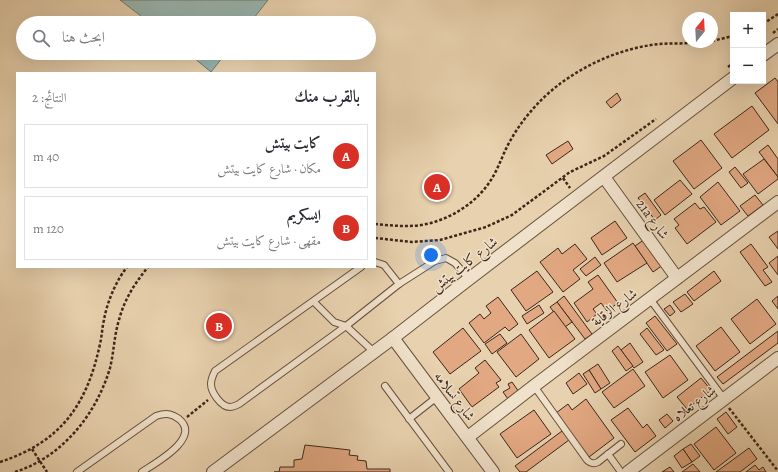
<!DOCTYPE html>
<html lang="ar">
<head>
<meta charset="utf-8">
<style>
  :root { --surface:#fff; --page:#f7f7f7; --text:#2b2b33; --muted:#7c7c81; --line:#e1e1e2; --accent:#d93025 }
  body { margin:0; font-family:Alegreya,Amiri,serif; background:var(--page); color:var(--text); direction:rtl }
  .controls { position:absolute; right:12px; top:12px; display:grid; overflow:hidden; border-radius:0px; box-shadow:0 4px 16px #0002 }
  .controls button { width:36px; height:36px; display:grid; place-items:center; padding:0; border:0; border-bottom:1px solid var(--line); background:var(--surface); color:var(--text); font:20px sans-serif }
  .compass { position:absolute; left:682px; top:12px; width:36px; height:36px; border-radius:50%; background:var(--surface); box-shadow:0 4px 16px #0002; rotate:18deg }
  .you { position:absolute; left:431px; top:255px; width:14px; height:14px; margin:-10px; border:3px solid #fff; border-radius:50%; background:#1a73e8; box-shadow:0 0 0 6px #1a73e833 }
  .badge { display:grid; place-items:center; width:26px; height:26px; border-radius:50%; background:var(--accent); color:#fff; font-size:13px; font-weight:700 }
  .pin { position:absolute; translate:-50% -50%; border:2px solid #fff; box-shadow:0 1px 4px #0006 }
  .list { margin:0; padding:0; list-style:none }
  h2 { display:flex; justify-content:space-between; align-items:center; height:52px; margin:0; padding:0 16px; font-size:17px }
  h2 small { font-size:13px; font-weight:400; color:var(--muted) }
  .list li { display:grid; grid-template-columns:26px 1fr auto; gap:12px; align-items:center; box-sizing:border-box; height:64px; margin:0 8px 8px; padding:0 8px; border:1px solid var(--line); border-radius:0px }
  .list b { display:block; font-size:15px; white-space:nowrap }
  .list p { margin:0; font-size:13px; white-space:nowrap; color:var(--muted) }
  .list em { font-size:13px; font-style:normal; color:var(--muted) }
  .icon { flex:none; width:22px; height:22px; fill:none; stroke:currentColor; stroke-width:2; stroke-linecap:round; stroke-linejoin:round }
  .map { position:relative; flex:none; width:778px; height:472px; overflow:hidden; direction:ltr }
  .search { position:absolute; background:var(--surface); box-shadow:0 4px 16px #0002; left:16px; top:16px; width:360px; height:44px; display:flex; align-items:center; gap:10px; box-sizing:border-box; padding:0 14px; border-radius:22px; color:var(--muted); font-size:15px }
  .panel { position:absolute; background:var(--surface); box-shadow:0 4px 16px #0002; left:16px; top:72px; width:360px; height:196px; border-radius:0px; direction:rtl }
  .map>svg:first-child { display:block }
  .water { fill:#98b6b0; stroke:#737c74 }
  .building { fill:#e2a882; stroke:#3c261a }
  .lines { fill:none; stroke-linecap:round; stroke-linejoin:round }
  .service-casing { stroke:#67513f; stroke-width:8 }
  .minor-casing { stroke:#67513f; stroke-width:14 }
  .path { stroke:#3c261a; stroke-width:2.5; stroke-dasharray:3 2; stroke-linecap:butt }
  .service { stroke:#f0e1ca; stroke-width:6 }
  .minor { stroke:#f0e1ca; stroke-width:12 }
  .labels { text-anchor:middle; stroke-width:3; stroke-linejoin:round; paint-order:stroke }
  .street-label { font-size:14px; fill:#3c261a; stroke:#f0e1ca }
</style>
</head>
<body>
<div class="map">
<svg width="778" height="472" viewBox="0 0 778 472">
  <rect width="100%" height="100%" fill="#e8d1ae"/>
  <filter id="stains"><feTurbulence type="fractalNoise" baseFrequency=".005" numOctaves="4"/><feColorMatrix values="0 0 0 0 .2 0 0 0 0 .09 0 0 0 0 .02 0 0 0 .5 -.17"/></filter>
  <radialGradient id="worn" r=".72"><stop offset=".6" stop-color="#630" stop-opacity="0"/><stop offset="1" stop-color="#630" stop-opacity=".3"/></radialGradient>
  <g class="water">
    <polygon points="120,0 268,0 250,23 150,23"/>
    <polygon points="188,53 226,53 211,72"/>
  </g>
  <g class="building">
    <polygon points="775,78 778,82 778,124 755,93"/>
    <polygon points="617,93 621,100 611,108 606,102"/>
    <polygon points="752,106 769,130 732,158 714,134"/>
    <polygon points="701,140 722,168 694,189 673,161"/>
    <polygon points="568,141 573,149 552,164 546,155"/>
    <polygon points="768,145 778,159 778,177 759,152"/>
    <polygon points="764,159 778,177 778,179 758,194 743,174"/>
    <polygon points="735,167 748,183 741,188 729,172"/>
    <polygon points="680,180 692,194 665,215 654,200"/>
    <polygon points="718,182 740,211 721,225 700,197"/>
    <polygon points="645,193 661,215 655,220 638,198"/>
    <polygon points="755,195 763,205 748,216 740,206"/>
    <polygon points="695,203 700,209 704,207 716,222 687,244 675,228 679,225 674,219"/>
    <polygon points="615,221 627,238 602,255 591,238"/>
    <polygon points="778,231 778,249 769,237"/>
    <polygon points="645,239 663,265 653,272 635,246"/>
    <polygon points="633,243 647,263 617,282 604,263"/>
    <polygon points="575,244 587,259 573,270 580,279 563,292 540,262 558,248 562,254"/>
    <polygon points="751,244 768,267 763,270 772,282 765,286 740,252"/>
    <polygon points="778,256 778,275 769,263"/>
    <polygon points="595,257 601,265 586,276 580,269"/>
    <polygon points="537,271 553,292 526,311 511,290"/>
    <polygon points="714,271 721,281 694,301 687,292"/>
    <polygon points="598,275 618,303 607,311 601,303 593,309 597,314 587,322 574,303 593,289 588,282"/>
    <polygon points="685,294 693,304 681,312 673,302"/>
    <polygon points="564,296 592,334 585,339 557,302"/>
    <polygon points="778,296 778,309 772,301"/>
    <polygon points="498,297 518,324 509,331 505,327 484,343 469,323 480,314 484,319 491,313 486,306"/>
    <polygon points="757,299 776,324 750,344 731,319"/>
    <polygon points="557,302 572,322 565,327 550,307"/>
    <polygon points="539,305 544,313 527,324 522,316"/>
    <polygon points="670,305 675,312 670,316 664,309"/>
    <polygon points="554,311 575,339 549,358 529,330"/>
    <polygon points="655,316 677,344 667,351 646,323"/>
    <polygon points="721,327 740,352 715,371 696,346"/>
    <polygon points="463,328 481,351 450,374 433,352"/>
    <polygon points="647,328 664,350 656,355 640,334"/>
    <polygon points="778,331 778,343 723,384 717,377"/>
    <polygon points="500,334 507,343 492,354 485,344"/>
    <polygon points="521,334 539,359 516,377 497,352"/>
    <polygon points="630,343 643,362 634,368 621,350"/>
    <polygon points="618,346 633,366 626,371 612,351"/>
    <polygon points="670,355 688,380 663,398 645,372"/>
    <polygon points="485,360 501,380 496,383 499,387 472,407 459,389 479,373 475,368"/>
    <polygon points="598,364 610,383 601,389 589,370"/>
    <polygon points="633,369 645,386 614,408 602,392"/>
    <polygon points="589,370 601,389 595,393 583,374"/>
    <polygon points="579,373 587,384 573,394 566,383"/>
    <polygon points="701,378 711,390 687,409 677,397"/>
    <polygon points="512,382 519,392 508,399 503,392 510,388 508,384"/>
    <polygon points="586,399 614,438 589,457 556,413 568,404 572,410"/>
    <polygon points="628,408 643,428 647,424 656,436 635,452 611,420"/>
    <polygon points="534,410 551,434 517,458 500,434"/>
    <polygon points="726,412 737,427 728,434 717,419"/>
    <polygon points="667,414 673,421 665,428 659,420"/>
    <polygon points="716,427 736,453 714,470 694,444"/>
    <polygon points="562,431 569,440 526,472 520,472 515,466"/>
    <polygon points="691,444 700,456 692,462 683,449"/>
    <polygon points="305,445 350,450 349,455 358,456 357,460 366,461 367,469 390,469 390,472 274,472 279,472 280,467 294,467 294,460 302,459"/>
    <polygon points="749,448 757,459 740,472 716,472"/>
    <polygon points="683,449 692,462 682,468 674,456"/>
    <polygon points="693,464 700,472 682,472"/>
    <polygon points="755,465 759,470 763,467 766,472 746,472"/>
    <polygon points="670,467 674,472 662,472"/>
  </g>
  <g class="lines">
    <g class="service-casing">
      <g id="service">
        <path d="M361 267 215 371C213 375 211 379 211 384 211 392 221 407 230 407 233 407 237 405 239 404L346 326 399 284 384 265 375 262"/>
        <polyline points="399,284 435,261 446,258 455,263 469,279"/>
        <polyline points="650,299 724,399"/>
        <polyline points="314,302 334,322 346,326 374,352"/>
        <polyline points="385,386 449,472"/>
        <path d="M534 386 587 460C591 464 594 464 598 462L621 444"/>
        <polyline points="409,419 437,397"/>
        <polyline points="608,454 621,472"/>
        <path d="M77 472 156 416C165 413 171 413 179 419 202 438 155 463 142 472"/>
      </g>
    </g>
    <g class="minor-casing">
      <g id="minor">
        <polyline points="763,55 778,44"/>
        <polyline points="604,177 677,278"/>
        <polyline points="393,338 493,472"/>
        <polyline points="468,437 534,386 778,202"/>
        <polyline points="213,472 393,338 469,279 733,78"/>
        <polyline points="628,472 778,358"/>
      </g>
    </g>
    <g class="path">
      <polyline points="763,24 778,14"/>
      <polyline points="773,33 778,29"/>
      <polyline points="712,41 733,36"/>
      <polyline points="728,67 733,63"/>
      <polyline points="563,178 570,188"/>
      <path d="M375 224C385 225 395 226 405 226 437 227 471 209 489 183 496 173 500 162 505 151 517 125 538 100 561 83 590 62 623 48 659 44 674 43 689 44 704 42"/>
      <polyline points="375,238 412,242 440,240 486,227 512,215 570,172 604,156 656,119"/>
      <polyline points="729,408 778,471"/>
      <polyline points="187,417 208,400"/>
      <polyline points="32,449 47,472"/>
      <path d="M0 462C61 442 87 405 100 344 102 336 102 328 104 320 107 302 116 281 127 267"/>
      <path d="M15 472C62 457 96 415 110 368 114 352 114 336 119 320 124 300 135 283 148 267"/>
    </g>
    <use href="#service" class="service"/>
    <use href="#minor" class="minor"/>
  </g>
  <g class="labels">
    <g class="street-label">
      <text transform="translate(653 219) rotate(54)" y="5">21a شارع</text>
      <text transform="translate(464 264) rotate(-38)" y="5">شارع كايت بيتش</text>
      <text transform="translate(614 307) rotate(-37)" y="5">شارع الرقاية</text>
      <text transform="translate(455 396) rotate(53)" y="5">شارع تسلامه</text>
      <text transform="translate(694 403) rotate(-37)" y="5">شارع تعلاه</text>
    </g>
  </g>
  <rect width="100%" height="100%" filter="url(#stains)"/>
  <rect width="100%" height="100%" fill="url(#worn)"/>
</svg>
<div class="controls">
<button>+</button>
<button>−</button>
</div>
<svg class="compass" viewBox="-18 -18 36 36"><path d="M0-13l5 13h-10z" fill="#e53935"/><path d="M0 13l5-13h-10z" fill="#7c7c81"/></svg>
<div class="you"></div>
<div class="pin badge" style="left:437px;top:187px">A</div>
<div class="pin badge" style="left:219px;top:326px">B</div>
<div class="search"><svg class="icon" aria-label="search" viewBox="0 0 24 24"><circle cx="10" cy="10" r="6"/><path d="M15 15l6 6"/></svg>ابحث هنا</div>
<section class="panel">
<h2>بالقرب منك<small>النتائج: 2</small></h2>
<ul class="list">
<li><span class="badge">A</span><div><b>كايت بيتش</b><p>مكان · شارع كايت بيتش</p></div><em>40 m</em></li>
<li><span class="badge">B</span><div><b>ايسكريم</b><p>مقهى · شارع كايت بيتش</p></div><em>120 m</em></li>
</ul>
</section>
</div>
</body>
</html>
